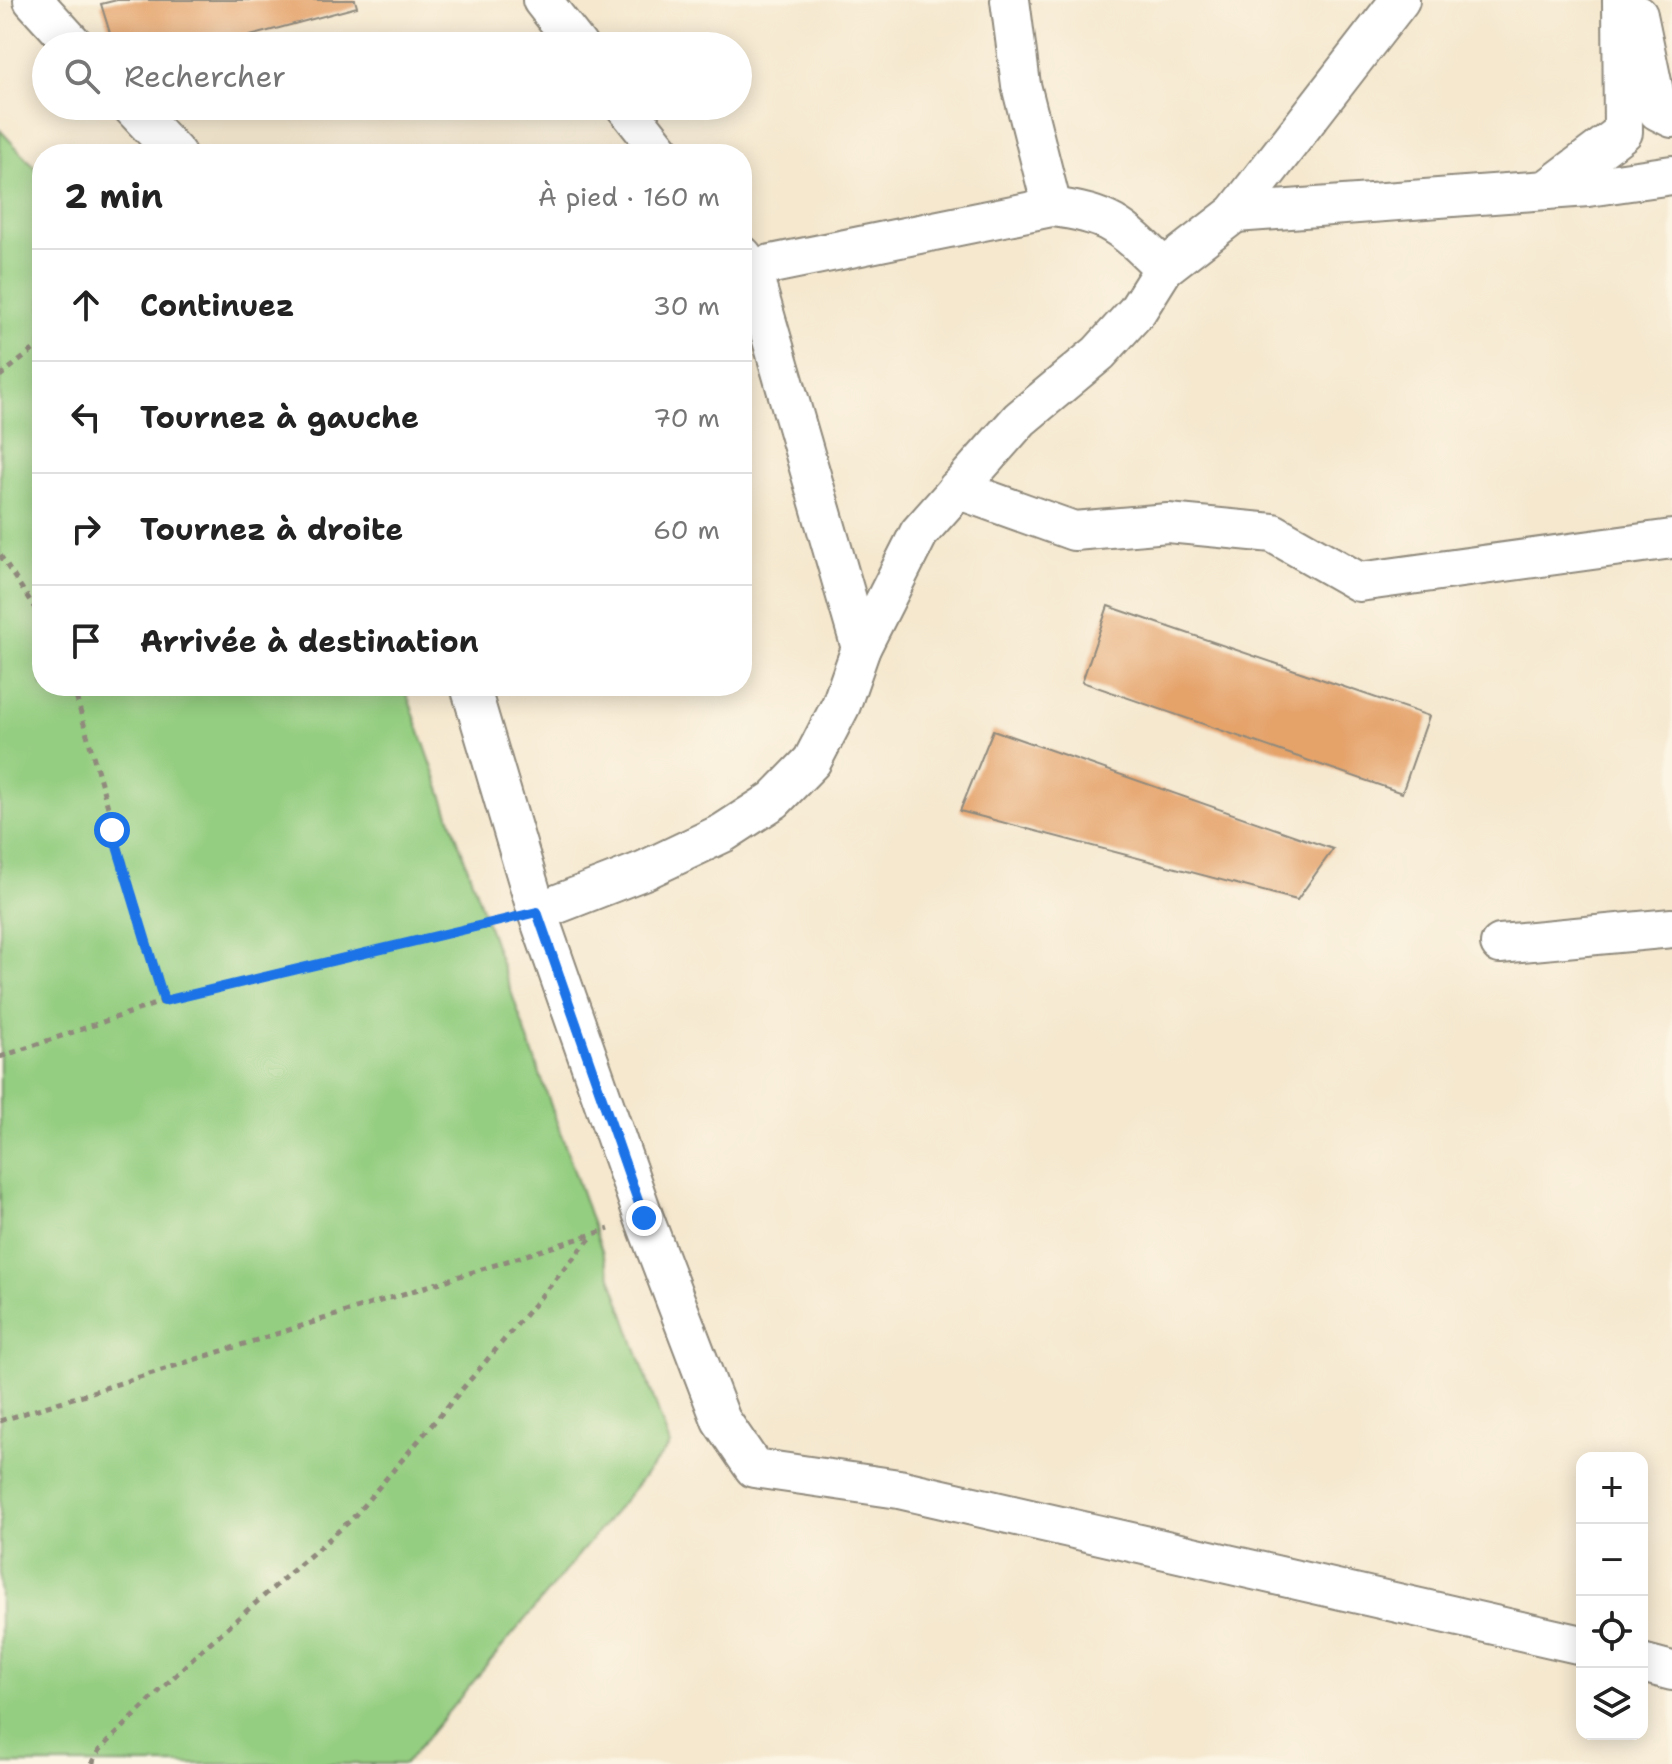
<!DOCTYPE html>
<html lang="fr">
<head>
<meta charset="utf-8">
<style>
  :root { --surface:#fff; --page:#f6f6f6; --text:#222; --muted:#767676; --line:#e0e0e0 }
  body { margin:0; font-family:"Shantell Sans",sans-serif; background:var(--page); color:var(--text) }
  .controls { position:absolute; right:24px; bottom:24px; display:grid; overflow:hidden; border-radius:16px; box-shadow:0 4px 20px #0003 }
  .controls button { width:72px; height:72px; display:grid; place-items:center; padding:0; border:0; border-bottom:2px solid var(--line); background:var(--surface); color:var(--text); font:40px sans-serif }
  .stop { position:absolute; width:24px; height:24px; margin:-18px; border:6px solid #1a73e8; border-radius:50%; background:#fff }
  .stop.end { background:#1a73e8; border-color:#fff; box-shadow:0 2px 8px #0008 }
  .list { margin:0; padding:0; list-style:none }
  h2 { display:flex; justify-content:space-between; align-items:center; height:104px; margin:0; padding:0 32px; font-size:34px }
  h2 small { font-size:26px; font-weight:400; color:var(--muted) }
  .list li { display:grid; grid-template-columns:52px 1fr auto; gap:24px; align-items:center; box-sizing:border-box; height:112px; padding:0 32px; border-top:2px solid var(--line) }
  .list b { display:block; font-size:30px; white-space:nowrap }
  .list em { font-size:26px; font-style:normal; color:var(--muted) }
  .icon { flex:none; width:44px; height:44px; fill:none; stroke:currentColor; stroke-width:2; stroke-linecap:round; stroke-linejoin:round }
  .map { position:relative; flex:none; width:1672px; height:1764px; overflow:hidden }
  .search { position:absolute; background:var(--surface); box-shadow:0 4px 20px #0003; left:32px; top:32px; width:720px; height:88px; display:flex; align-items:center; gap:20px; box-sizing:border-box; padding:0 28px; border-radius:44px; color:var(--muted); font-size:30px }
  .panel { position:absolute; background:var(--surface); box-shadow:0 4px 20px #0003; left:32px; top:144px; width:720px; height:552px; border-radius:32px }
  .map>svg:first-child { display:block }
  .green { fill:#94ce81; stroke:#607c56; stroke-width:2 }
  .building { fill:#e5a36a }
  .lines { fill:none; stroke-linecap:round; stroke-linejoin:round }
  .street-casing { stroke:#908a7d; stroke-width:42 }
  .path { stroke:#908a7d; stroke-width:5; stroke-dasharray:6 6; stroke-linecap:butt }
  .street { stroke:#fff; stroke-width:38 }
  .route { stroke:#1a73e8; stroke-width:10 }
</style>
</head>
<body>
<div class="map">
<svg width="1672" height="1764" viewBox="0 0 1672 1764">
  <rect width="100%" height="100%" fill="#fcf5e5"/>
  <filter id="ink" filterUnits="userSpaceOnUse"><feTurbulence type="fractalNoise" baseFrequency=".0125" numOctaves="2"/><feDisplacementMap in="SourceGraphic" scale="16" xChannelSelector="R" yChannelSelector="G"/><feConvolveMatrix kernelMatrix="1 2 1 2 8 2 1 2 1" color-interpolation-filters="sRGB"/></filter>
  <filter id="wash" filterUnits="userSpaceOnUse"><feTurbulence type="fractalNoise" baseFrequency=".006" numOctaves="4" result="noise"/><feDisplacementMap in="SourceGraphic" scale="32" xChannelSelector="R" yChannelSelector="G"/><feGaussianBlur stdDeviation="1.8" result="paint"/><feColorMatrix in="noise" values="0 0 0 0 0 0 0 0 0 0 0 0 0 0 0 0 0 1.4 0 .05"/><feComposite in="paint" operator="in"/></filter>
  <g filter="url(#wash)">
    <rect width="100%" height="100%" fill="#f5e8cf"/>
    <polygon class="green" points="0,130 42,175 42,686 404,686 670,1445 405,1764 0,1764"/>
    <g id="blocks">
      <g class="building">
        <polygon points="117,0 355,0 357,7 213,46 114,46 101,4"/>
        <polygon points="1108,606 1429,716 1402,793 1082,682"/>
        <polygon points="993,730 1333,849 1297,900 960,811"/>
      </g>
    </g>
  </g>
  <g filter="url(#ink)">
    <use href="#blocks" fill-opacity="0" stroke="#908a7d" stroke-width="2"/>
    <g class="lines">
      <g class="street-casing">
        <g id="street">
          <polyline points="33,0 75,46"/>
          <polyline points="542,0 578,46"/>
          <polyline points="1010,0 1021,85 1052,207"/>
          <polyline points="1638,15 1658,111 1672,118"/>
          <polyline points="131,106 176,154"/>
          <polyline points="625,106 663,154"/>
          <polyline points="1546,190 1623,132 1622,0"/>
          <polyline points="1235,213 1588,187 1672,175"/>
          <polyline points="742,255 751,267 861,648"/>
          <path d="M742 270 1052 207C1111 214 1123 228 1164 268"/>
          <polyline points="957,489 1074,531 1168,523 1273,533 1359,582 1672,539"/>
          <polyline points="470,686 537,912 644,1218 721,1420 754,1468 899,1489 1582,1645"/>
          <polyline points="537,912 645,870 723,833 774,800 812,761 841,705 861,648 919,533 1020,419 1099,353 1137,311 1164,268 1235,213 1400,0"/>
          <polyline points="1500,944 1672,928"/>
          <polyline points="1642,1663 1672,1671"/>
        </g>
      </g>
      <g class="path">
        <polyline points="0,376 42,343"/>
        <polyline points="0,555 42,619"/>
        <polyline points="73,686 164,1001"/>
        <polyline points="0,1057 164,1001 500,921"/>
        <polyline points="0,1421 609,1229"/>
        <polyline points="92,1764 100,1750 197,1654 351,1520 594,1234"/>
      </g>
      <use href="#street" class="street"/>
    </g>
  </g>
  <g class="lines" filter="url(#ink)">
    <polyline class="route" points="112,830 164,1001 537,912 644,1218"/>
  </g>
</svg>
<div class="controls">
<button>+</button>
<button>−</button>
<button><svg class="icon" aria-label="locate" viewBox="0 0 24 24"><circle cx="12" cy="12" r="6"/><path d="M12 2v4M12 18v4M2 12h4M18 12h4"/></svg></button>
<button><svg class="icon" aria-label="layers" viewBox="0 0 24 24"><path d="M12 4l9 5-9 5-9-5zM3 14l9 5 9-5"/></svg></button>
</div>
<div class="stop" style="left:112px;top:830px"></div>
<div class="stop end" style="left:644px;top:1218px"></div>
<div class="search"><svg class="icon" aria-label="search" viewBox="0 0 24 24"><circle cx="10" cy="10" r="6"/><path d="M15 15l6 6"/></svg>Rechercher</div>
<section class="panel">
<h2>2 min<small>À pied · 160 m</small></h2>
<ul class="list">
<li><svg class="icon" aria-label="ahead" viewBox="0 0 24 24"><path d="M12 20V5M6 11l6-6 6 6"/></svg><div><b>Continuez</b></div><em>30 m</em></li>
<li><svg class="icon" aria-label="left" viewBox="0 0 24 24"><path d="M17 20v-9H6M10 6l-5 5 5 5"/></svg><div><b>Tournez à gauche</b></div><em>70 m</em></li>
<li><svg class="icon" aria-label="right" viewBox="0 0 24 24"><path d="M7 20v-9h11M14 6l5 5-5 5"/></svg><div><b>Tournez à droite</b></div><em>60 m</em></li>
<li><svg class="icon" aria-label="arrive" viewBox="0 0 24 24"><path d="M6 21V4h12l-3 4 3 4H6"/></svg><div><b>Arrivée à destination</b></div></li>
</ul>
</section>
</div>
</body>
</html>
